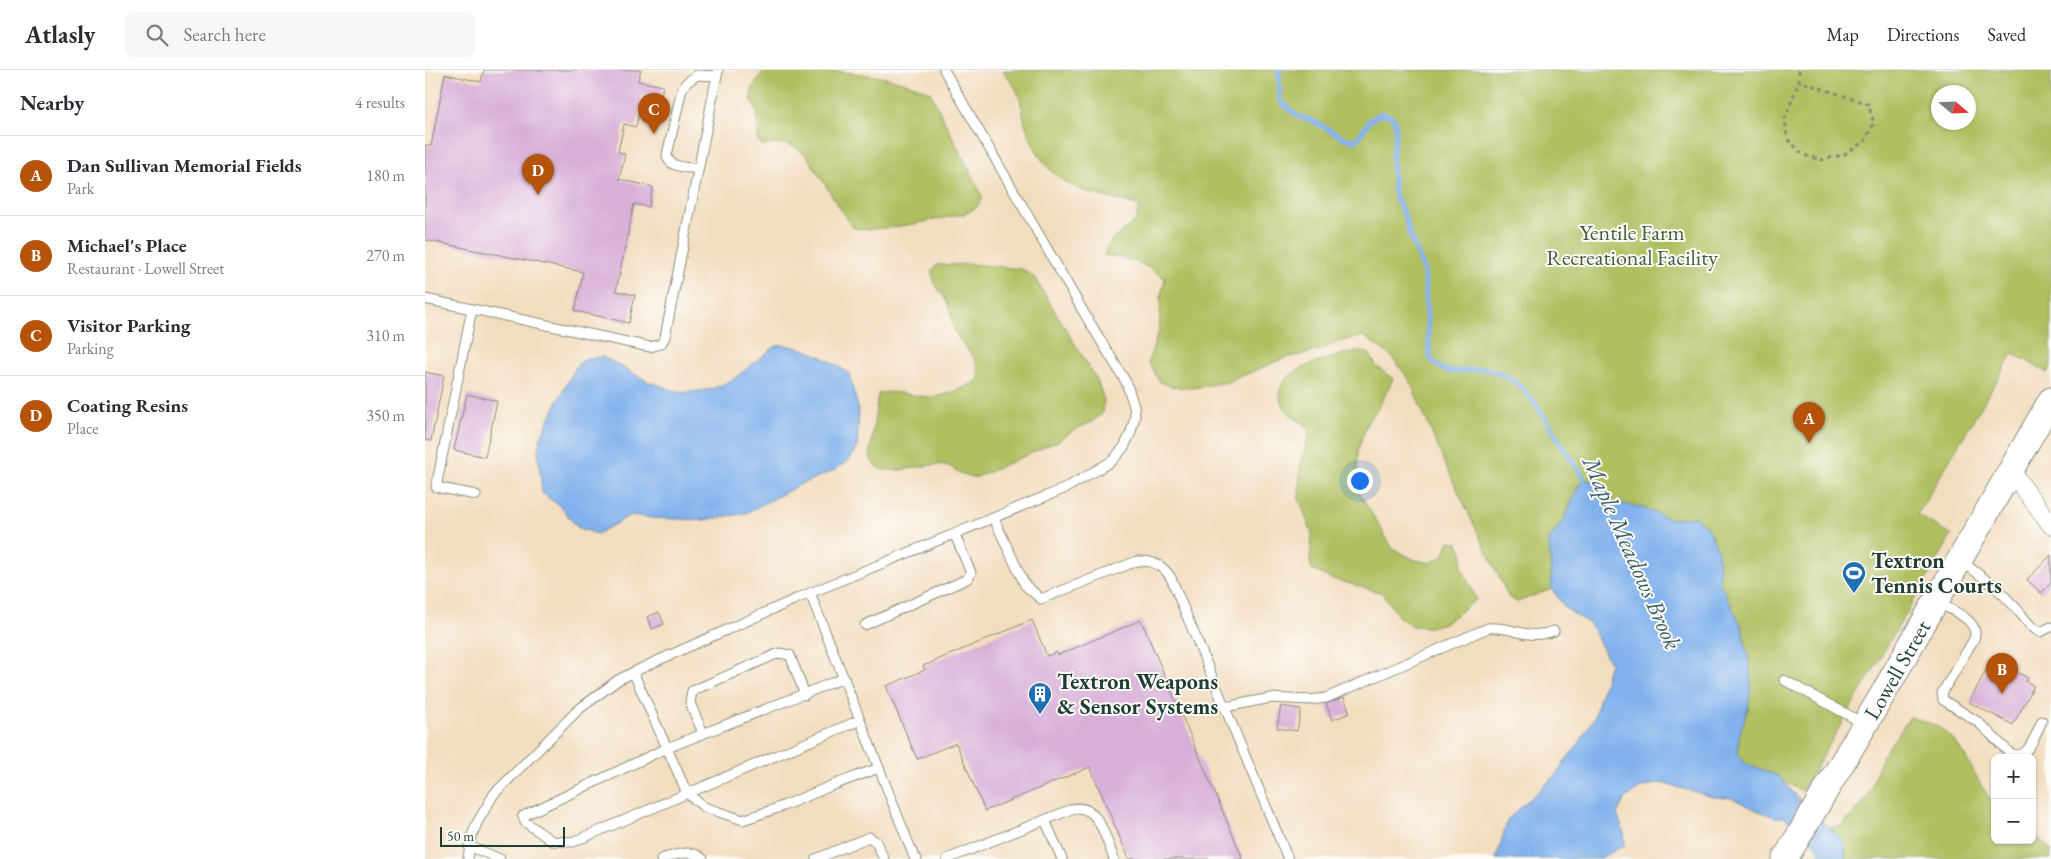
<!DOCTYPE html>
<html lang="en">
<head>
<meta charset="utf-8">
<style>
  :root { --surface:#fff; --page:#f7f7f7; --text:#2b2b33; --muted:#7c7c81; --line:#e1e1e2; --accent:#b45309 }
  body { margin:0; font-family:"EB Garamond",serif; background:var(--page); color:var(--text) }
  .controls { position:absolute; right:15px; bottom:15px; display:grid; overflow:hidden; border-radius:8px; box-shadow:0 1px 4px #0004 }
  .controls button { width:45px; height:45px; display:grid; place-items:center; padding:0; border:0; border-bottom:1px solid var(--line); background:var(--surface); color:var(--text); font:25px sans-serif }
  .compass { position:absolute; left:1506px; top:15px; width:45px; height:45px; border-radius:50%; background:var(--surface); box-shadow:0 1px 4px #0004; rotate:109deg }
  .scale { position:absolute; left:15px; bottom:12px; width:125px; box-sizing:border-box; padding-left:5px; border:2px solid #1f3d34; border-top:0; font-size:14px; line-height:18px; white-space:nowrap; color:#1f3d34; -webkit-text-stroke:4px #fdfcf7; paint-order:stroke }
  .you { position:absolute; left:934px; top:410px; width:18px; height:18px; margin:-12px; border:4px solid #fff; border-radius:50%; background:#1a73e8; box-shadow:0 0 0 8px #1a73e833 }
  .badge { display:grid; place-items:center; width:32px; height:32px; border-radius:50%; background:var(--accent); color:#fff; font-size:16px; font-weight:700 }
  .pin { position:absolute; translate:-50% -41px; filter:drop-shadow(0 1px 2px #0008) }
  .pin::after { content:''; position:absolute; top:26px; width:18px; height:15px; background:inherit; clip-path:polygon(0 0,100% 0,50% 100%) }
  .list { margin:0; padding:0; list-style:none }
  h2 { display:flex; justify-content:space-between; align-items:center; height:65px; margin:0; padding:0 20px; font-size:21px }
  h2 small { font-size:16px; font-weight:400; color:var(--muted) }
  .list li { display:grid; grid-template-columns:32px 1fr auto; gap:15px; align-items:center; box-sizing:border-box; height:80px; padding:0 20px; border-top:1px solid var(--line) }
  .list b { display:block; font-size:19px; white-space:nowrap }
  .list p { margin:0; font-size:16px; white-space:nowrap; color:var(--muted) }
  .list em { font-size:16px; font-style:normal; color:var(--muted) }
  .icon { flex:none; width:28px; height:28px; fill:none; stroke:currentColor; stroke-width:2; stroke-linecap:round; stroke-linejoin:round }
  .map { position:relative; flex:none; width:1626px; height:789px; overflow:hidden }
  header { display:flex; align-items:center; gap:30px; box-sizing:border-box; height:70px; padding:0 25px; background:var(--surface); border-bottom:1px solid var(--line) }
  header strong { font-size:24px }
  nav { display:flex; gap:28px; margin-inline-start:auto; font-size:18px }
  .search { width:350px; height:45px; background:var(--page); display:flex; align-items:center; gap:12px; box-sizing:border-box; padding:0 18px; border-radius:8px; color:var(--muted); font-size:19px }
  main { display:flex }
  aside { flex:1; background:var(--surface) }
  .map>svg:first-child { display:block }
  .green { fill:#b0bf61; stroke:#687e4a; fill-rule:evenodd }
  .water { fill:#82b2ed; stroke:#507890 }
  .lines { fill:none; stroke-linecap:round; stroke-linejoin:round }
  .stream { stroke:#82b2ed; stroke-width:5 }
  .building { fill:#d8afd8 }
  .service-casing { stroke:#898d7a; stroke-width:11 }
  .minor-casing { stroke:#898d7a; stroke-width:19 }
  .secondary-casing { stroke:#898d7a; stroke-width:27 }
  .path { stroke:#898d7a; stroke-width:3; stroke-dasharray:4 4; stroke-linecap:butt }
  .service { stroke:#fff; stroke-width:9 }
  .minor { stroke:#fff; stroke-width:18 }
  .secondary { stroke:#fff; stroke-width:25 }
  .labels { text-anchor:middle; stroke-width:4; stroke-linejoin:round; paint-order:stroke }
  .park-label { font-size:22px; fill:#435e3f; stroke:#fdfcf7 }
  .poi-label { font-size:22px; font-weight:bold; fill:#1f3d34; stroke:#fdfcf7; text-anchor:start }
  .street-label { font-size:22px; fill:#1f3d34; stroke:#fdfcf7 }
  .water-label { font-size:24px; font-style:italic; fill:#3d606c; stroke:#fdfcf7 }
</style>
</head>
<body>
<header>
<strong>Atlasly</strong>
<div class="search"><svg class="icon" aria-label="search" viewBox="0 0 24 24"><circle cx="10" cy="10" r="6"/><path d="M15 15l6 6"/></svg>Search here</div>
<nav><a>Map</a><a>Directions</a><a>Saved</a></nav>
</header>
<main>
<aside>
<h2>Nearby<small>4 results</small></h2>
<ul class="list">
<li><span class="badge">A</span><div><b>Dan Sullivan Memorial Fields</b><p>Park</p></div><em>180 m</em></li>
<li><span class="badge">B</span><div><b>Michael's Place</b><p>Restaurant · Lowell Street</p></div><em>270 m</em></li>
<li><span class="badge">C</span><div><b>Visitor Parking</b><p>Parking</p></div><em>310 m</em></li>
<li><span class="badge">D</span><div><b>Coating Resins</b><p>Place</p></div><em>350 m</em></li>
</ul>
</aside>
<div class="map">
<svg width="1626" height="789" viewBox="0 0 1626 789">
  <rect width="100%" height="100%" fill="#fdfcf7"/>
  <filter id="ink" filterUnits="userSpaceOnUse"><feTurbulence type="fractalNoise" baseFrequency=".02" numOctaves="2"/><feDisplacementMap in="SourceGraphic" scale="10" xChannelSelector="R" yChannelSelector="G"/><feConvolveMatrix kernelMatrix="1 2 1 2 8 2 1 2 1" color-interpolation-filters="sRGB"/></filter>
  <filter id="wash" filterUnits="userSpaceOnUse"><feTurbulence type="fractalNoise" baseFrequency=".0096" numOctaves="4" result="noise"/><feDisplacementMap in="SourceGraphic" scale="20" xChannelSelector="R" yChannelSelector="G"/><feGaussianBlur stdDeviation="1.12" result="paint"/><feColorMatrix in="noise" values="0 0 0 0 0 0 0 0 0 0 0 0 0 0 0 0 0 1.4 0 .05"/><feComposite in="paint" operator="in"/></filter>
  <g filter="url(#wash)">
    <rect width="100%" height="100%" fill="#f3ddbf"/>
    <g class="green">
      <path d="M339 0C393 0 458 0 505 22L558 128 551 138 539 144C516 148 445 165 427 157L382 86C366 72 358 72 338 76L333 71V47L326 27 327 19Z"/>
      <path d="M577 0H1626V297L1622 303 1588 283 1492 445 1527 465 1377 721 1253 661 1153 417 1139 450 1124 469 1127 519 1092 532 1084 528 1019 392 984 309 964 284 938 266 917 271 892 281 860 288 802 312 767 318 748 317 735 312 723 292 734 260 736 226 740 208C715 192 709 189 679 185L686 171 711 150 714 135C656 121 623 120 601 56 597 45 597 30 591 19 587 12 582 6 577 0ZM1514 22H1544V52H1514Z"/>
      <path d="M546 194 597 199 609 207 672 310 679 330 677 343 667 352 649 360 633 371 550 408C545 406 540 405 535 403 530 401 526 396 521 395 500 390 447 417 445 383L453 324C470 319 486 326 503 327 515 328 545 317 554 309 555 289 541 281 532 265 527 257 527 245 523 235 518 220 509 221 507 201L512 195Z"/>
      <path d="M930 281 944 283 951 296 968 309 954 337 942 353 933 380 932 419 968 479 990 490 1005 493 1018 486 1024 471 1033 473 1038 485 1036 498C1044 509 1045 519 1052 529L1020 553 1004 557 987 556 973 546 958 523 904 508 887 500 885 492 887 464 874 429 875 399 884 362 880 354C870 349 859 341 856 330 846 299 909 287 930 281Z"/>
      <path d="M1485 647C1494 650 1503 652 1511 656 1538 668 1550 713 1570 735V770H1607V762L1626 780V789H1420L1421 784 1405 757 1417 756 1437 734 1445 721 1457 686Z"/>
    </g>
    <g class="water">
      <path d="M356 275C379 276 406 290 424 304L434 341 432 377 424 390 410 400 376 414 321 443 279 450 226 448 206 445 172 464 152 457 135 436 117 423 113 380 116 367 130 336 152 295 162 288 178 287 224 312 257 323 287 319 309 309 349 277Z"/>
      <path d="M1159 409C1174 412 1179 417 1186 431L1217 438 1246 449 1270 447 1284 459 1293 481 1295 513 1317 557 1325 596 1326 616 1323 638 1314 666 1313 684 1320 693 1355 707 1365 720 1420 773V789H1395L1394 778 1359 747H1350L1336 742 1307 728 1289 727 1236 713 1217 717 1200 728 1192 744 1199 763 1200 775 1174 789H1071L1083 749 1133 703 1139 692 1153 675 1169 648 1185 593 1165 554 1140 538 1127 519 1124 469 1139 450 1153 417Z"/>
    </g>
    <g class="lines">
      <path class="stream" d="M854 0 855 31 874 47 886 50 919 68 931 71 945 50 957 43 969 48 971 61 967 87 969 124 980 147 983 159 999 201 1005 288C1022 308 1031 301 1053 299 1060 298 1069 301 1076 304 1103 314 1124 355 1139 378 1147 390 1156 401 1161 414"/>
    </g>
    <g id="blocks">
      <g class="building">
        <polygon points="59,0 216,0 213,11 238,16 235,29 217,25 211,57 199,54 193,82 200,84 194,109 228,117 224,137 209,134 191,221 210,225 204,253 150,241 158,202 0,170 0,75 6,76 20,4 56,12"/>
        <polygon points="0,302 19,306 6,371 0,370"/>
        <polygon points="42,324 72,331 60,387 29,380"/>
        <polygon points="1626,485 1626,513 1616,523 1602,510"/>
        <polygon points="234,542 239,554 227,559 222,547"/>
        <polygon points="607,550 622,586 632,582 633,585 716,550 818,789 704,789 665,697 560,741 531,673 492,689 461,616 500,600 498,596"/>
        <polygon points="1567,589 1603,608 1601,611 1609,616 1588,655 1544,632"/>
        <polygon points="919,627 925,643 907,650 901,634"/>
        <polygon points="856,636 876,639 872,661 852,658"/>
      </g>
    </g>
  </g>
  <g filter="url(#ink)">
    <use href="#blocks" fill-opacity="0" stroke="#898d7a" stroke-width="1"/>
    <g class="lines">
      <g class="service-casing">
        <g id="service">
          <path d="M273 99C262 97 243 98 242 85L257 19 261 13 272 5 292 6"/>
          <polyline points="0,229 225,277 236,274 240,267 293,0"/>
          <polyline points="47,239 11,417 51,425"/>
          <path d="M569 449 600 515 616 529 712 491C728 490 738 495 746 508L863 789"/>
          <path d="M1535 491C1555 504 1574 519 1590 537 1599 546 1603 557 1615 562L1626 557"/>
          <polyline points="385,523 489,787 492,789"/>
          <path d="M1511 532C1524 539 1556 550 1549 569L1517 623 1518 630 1553 652 1585 683C1603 693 1611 663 1617 651"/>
          <polyline points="440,555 542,509 546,503 530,465"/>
          <polyline points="208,602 262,723 279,737 318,750 358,736 408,715 454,698"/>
          <polyline points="419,608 242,678 98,746 100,752 127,771 148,772 435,650"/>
          <polyline points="1359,610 1438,653"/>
          <path d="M800 637 846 628 885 630 901 628 1063 558C1090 556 1100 571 1129 561"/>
          <polyline points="278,663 265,633 267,621 354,583 365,585 380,625"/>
          <polyline points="620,750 637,789"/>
          <polyline points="44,776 75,789"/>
          <polyline points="43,789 46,768 52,753 69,724 153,640 193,610 223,595 373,528 641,418 687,391 699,377 706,362 710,346 709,336 701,312 662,248 519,0"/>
          <path d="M236 789C249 785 266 778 278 789"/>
          <polyline points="391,789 444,767 451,772 459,789"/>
          <path d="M522 789 647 739C674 732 681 770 689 789"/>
        </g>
      </g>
      <g class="minor-casing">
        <polyline id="minor" points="1586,401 1626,455"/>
      </g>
      <g class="secondary-casing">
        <g id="secondary">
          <path id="s1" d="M1360 789 1455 629 1626 330"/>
        </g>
      </g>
      <polyline class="path" points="1374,0 1374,11 1360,49 1362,68 1378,85 1397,90 1420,84 1440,71 1449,53 1443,34 1374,11"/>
      <use href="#service" class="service"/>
      <use href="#minor" class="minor"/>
      <use href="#secondary" class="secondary"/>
    </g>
  </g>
  <defs>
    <g id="stadium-pin" transform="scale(1.25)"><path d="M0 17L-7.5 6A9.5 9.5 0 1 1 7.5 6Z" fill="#1f6fb2" stroke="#fdfcf7"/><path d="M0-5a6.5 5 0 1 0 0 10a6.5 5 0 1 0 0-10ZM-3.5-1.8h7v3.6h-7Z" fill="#fff"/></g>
    <g id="building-pin" transform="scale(1.25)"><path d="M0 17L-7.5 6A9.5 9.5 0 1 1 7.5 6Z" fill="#1f6fb2" stroke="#fdfcf7"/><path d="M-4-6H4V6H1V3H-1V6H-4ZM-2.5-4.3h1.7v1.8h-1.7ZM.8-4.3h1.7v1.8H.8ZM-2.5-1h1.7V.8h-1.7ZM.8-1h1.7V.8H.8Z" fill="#fff"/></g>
  </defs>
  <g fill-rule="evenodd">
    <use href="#stadium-pin" x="1429" y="503"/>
    <use href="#building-pin" x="615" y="624"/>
  </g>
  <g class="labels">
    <g class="park-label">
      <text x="1207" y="170">Yentile Farm<tspan x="1207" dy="25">Recreational Facility</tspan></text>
    </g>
    <g class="poi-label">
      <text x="1446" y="498">Textron<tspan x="1446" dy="25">Tennis Courts</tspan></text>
      <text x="632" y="619">Textron Weapons<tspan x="632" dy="25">&amp; Sensor Systems</tspan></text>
    </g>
    <g class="street-label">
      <text dy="8" stroke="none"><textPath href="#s1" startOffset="220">Lowell Street</textPath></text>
    </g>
    <g class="water-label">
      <text transform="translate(1207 483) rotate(66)" y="8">Maple Meadows Brook</text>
    </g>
  </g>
</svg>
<div class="controls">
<button>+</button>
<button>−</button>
</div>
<svg class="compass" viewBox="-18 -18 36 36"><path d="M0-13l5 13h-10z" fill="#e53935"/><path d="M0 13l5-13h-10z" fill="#7c7c81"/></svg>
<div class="scale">50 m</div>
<div class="you"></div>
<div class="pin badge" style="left:1384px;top:373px">A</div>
<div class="pin badge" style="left:1577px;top:624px">B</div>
<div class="pin badge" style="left:229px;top:64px">C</div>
<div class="pin badge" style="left:113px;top:125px">D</div>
</div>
</main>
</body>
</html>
